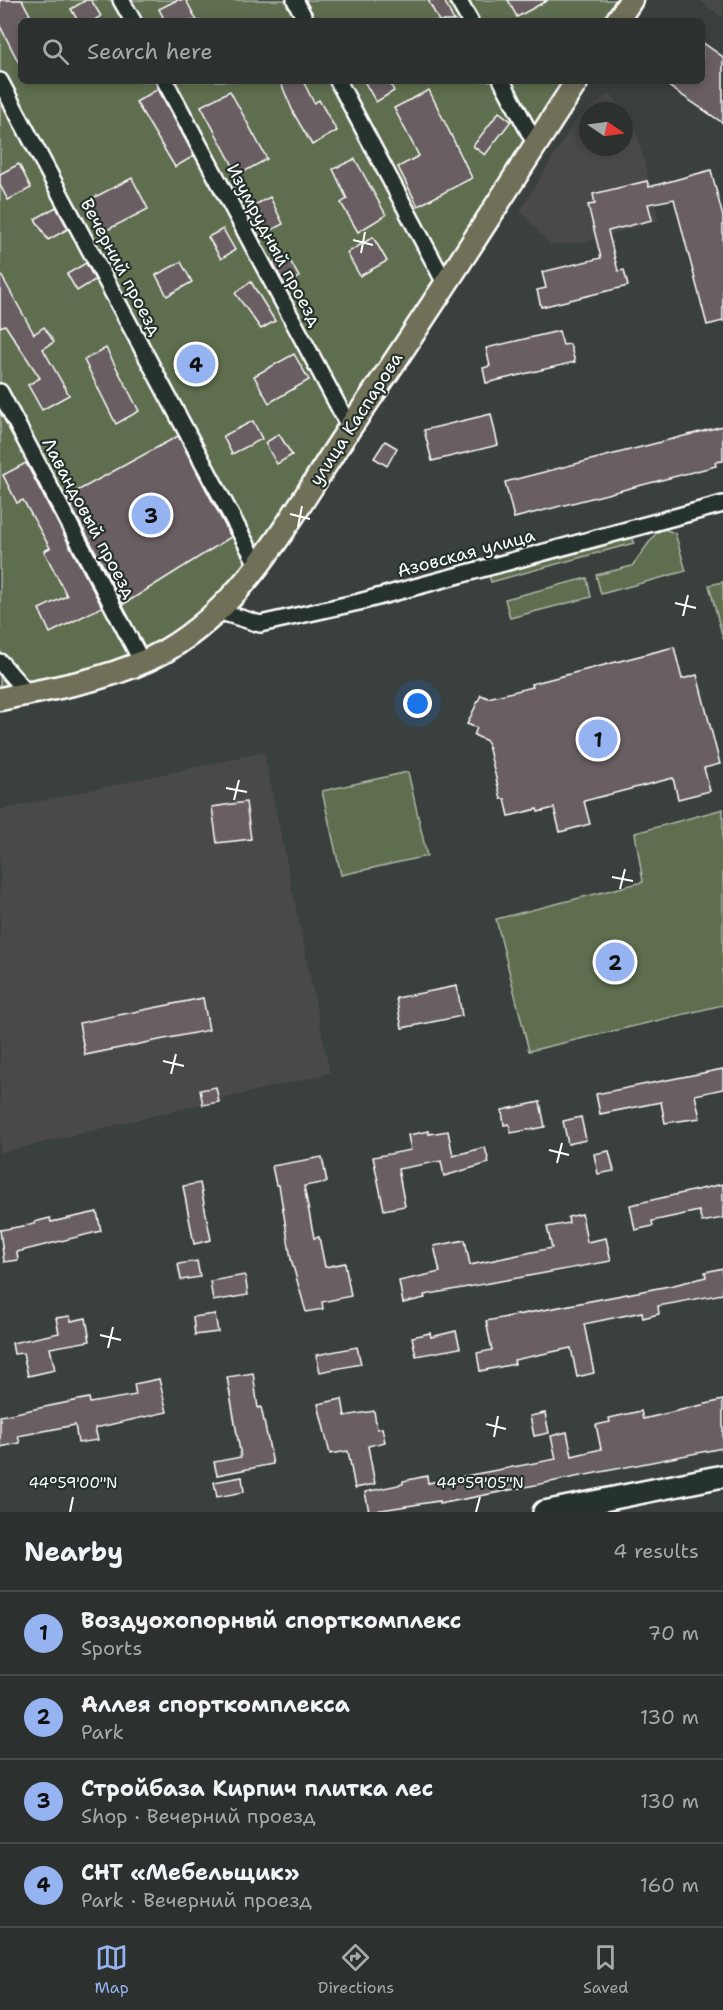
<!DOCTYPE html>
<html lang="en">
<head>
<meta charset="utf-8">
<style>
  :root { --surface:#2c302e; --page:#343836; --text:#f1f3f6; --muted:#a6a9aa; --line:#484b4a; --accent:#95b2f1 }
  body { margin:0; font-family:"Shantell Sans",sans-serif; background:var(--page); color:var(--text) }
  .compass { position:absolute; left:579px; top:102px; width:54px; height:54px; border-radius:50%; background:var(--surface); box-shadow:0 3px 9px #0003; rotate:103deg }
  .you { position:absolute; left:418px; top:704px; width:21px; height:21px; margin:-15px; border:4px solid #fff; border-radius:50%; background:#1a73e8; box-shadow:0 0 0 9px #1a73e833 }
  .badge { display:grid; place-items:center; width:39px; height:39px; border-radius:50%; background:var(--accent); color:#111; font-size:20px; font-weight:700 }
  .pin { position:absolute; translate:-50% -50%; border:3px solid #fff; box-shadow:0 2px 6px #0006 }
  .list { margin:0; padding:0; list-style:none }
  h2 { display:flex; justify-content:space-between; align-items:center; height:78px; margin:0; padding:0 24px; font-size:26px }
  h2 small { font-size:20px; font-weight:400; color:var(--muted) }
  .list li { display:grid; grid-template-columns:39px 1fr auto; gap:18px; align-items:center; box-sizing:border-box; height:84px; padding:0 24px; border-top:2px solid var(--line) }
  .list b { display:block; font-size:22px; white-space:nowrap }
  .list p { margin:0; font-size:20px; white-space:nowrap; color:var(--muted) }
  .list em { font-size:20px; font-style:normal; color:var(--muted) }
  .icon { flex:none; width:33px; height:33px; fill:none; stroke:currentColor; stroke-width:2; stroke-linecap:round; stroke-linejoin:round }
  .map { position:relative; flex:none; width:723px; height:1512px; overflow:hidden }
  .search { position:absolute; background:var(--surface); box-shadow:0 3px 9px #0003; left:18px; right:18px; top:18px; height:66px; display:flex; align-items:center; gap:15px; box-sizing:border-box; padding:0 21px; border-radius:9px; color:var(--muted); font-size:22px }
  .sheet { height:414px; background:var(--surface) }
  nav { display:flex; justify-content:space-around; align-items:center; box-sizing:border-box; height:84px; border-top:2px solid var(--line); background:var(--surface); font-size:16px; color:var(--muted) }
  nav a { display:grid; justify-items:center; gap:3px }
  nav .on { color:var(--accent) }
  .map>svg:first-child { display:block }
  .built { fill:#484948; fill-rule:evenodd }
  .green { fill:#5f6e50; stroke:#afb6a8; stroke-width:1.5 }
  .building { fill:#695e62; stroke:#fff; stroke-width:1.5 }
  .lines { fill:none; stroke-linecap:round; stroke-linejoin:round }
  .minor-casing { stroke:#fff; stroke-width:20 }
  .secondary-casing { stroke:#fff; stroke-width:26 }
  .primary-casing { stroke:#fff; stroke-width:27 }
  .minor { stroke:#26332d; stroke-width:15 }
  .secondary { stroke:#26332d; stroke-width:21 }
  .primary { stroke:#706f59; stroke-width:22 }
  .ticks { fill:none; stroke:#fff; stroke-width:2 }
  .labels { text-anchor:middle; stroke-width:4.5; stroke-linejoin:round; paint-order:stroke }
  .street-label { font-size:18px; fill:#fff; stroke:#26332d }
  .ticks-label { font-size:15px; text-anchor:middle; fill:#fff; stroke:#26332d; stroke-width:4.5; stroke-linejoin:round; paint-order:stroke }
</style>
</head>
<body>
<div class="map">
<svg width="723" height="1512" viewBox="0 0 723 1512">
  <rect width="100%" height="100%" fill="#3a403d"/>
  <filter id="ink" filterUnits="userSpaceOnUse"><feTurbulence type="fractalNoise" baseFrequency=".0167" numOctaves="2"/><feDisplacementMap in="SourceGraphic" scale="12" xChannelSelector="R" yChannelSelector="G"/><feConvolveMatrix kernelMatrix="1 2 1 2 8 2 1 2 1" color-interpolation-filters="sRGB"/></filter>
  <g filter="url(#ink)">
    <g class="built">
      <polygon points="699,0 723,0 723,18"/>
      <path d="M610 93 634 121 659 220 586 242 550 245 520 211 577 118ZM588 111H624V147H588Z"/>
      <polygon points="264,752 330,1073 0,1153 0,810"/>
    </g>
    <g class="green">
      <polygon points="0,0 631,0 617,21 21,21 21,81 577,81 258,566 166,650 0,699"/>
      <polygon points="664,529 675,533 686,571 601,594 596,575 632,566 656,533"/>
      <polygon points="632,537 634,543 491,582 489,575"/>
      <polygon points="587,578 591,597 510,618 505,599"/>
      <polygon points="723,582 723,638 709,585"/>
      <polygon points="408,772 427,856 341,875 322,791"/>
      <polygon points="723,809 723,1005 529,1051 496,919 643,882 635,833"/>
    </g>
    <g class="building">
      <polygon points="0,0 22,0 30,15 21,20 21,67 0,26"/>
      <polygon points="86,0 91,0 101,16 93,21 78,21 71,9"/>
      <polygon points="177,0 186,0 197,21 165,21 159,9"/>
      <polygon points="428,0 444,0 454,21 439,21"/>
      <polygon points="508,0 548,0 517,17"/>
      <polygon points="702,42 723,57 723,123 661,81 702,81"/>
      <polygon points="280,81 303,81 314,103 319,100 337,131 312,145 294,114"/>
      <polygon points="364,81 389,81 394,91 376,102"/>
      <polygon points="158,89 194,156 175,167 136,102"/>
      <polygon points="429,90 472,178 418,206 398,167 419,156 394,108"/>
      <polygon points="230,91 267,159 238,175 201,106"/>
      <polygon points="499,112 511,121 485,155 473,146"/>
      <polygon points="355,159 386,215 358,232 341,203 347,199 333,169"/>
      <polygon points="19,164 31,188 8,200 0,185 0,174"/>
      <polygon points="711,170 723,217 723,321 707,325 674,199 648,204 652,220 608,231 618,271 624,270 628,286 541,307 537,290 546,288 542,272 601,258 588,205 595,204 593,194 647,181 649,187"/>
      <polygon points="132,178 148,209 103,232 87,201"/>
      <polygon points="270,197 283,224 259,236 245,210"/>
      <polygon points="56,207 68,229 48,240 35,219"/>
      <polygon points="223,229 235,250 221,259 208,237"/>
      <polygon points="373,237 387,261 360,276 347,253"/>
      <polygon points="287,255 299,277 284,284 273,263"/>
      <polygon points="181,262 192,282 167,296 156,275"/>
      <polygon points="86,263 95,280 77,291 67,274"/>
      <polygon points="0,273 34,334 44,327 54,342 43,349 69,395 42,410 28,385 40,378 5,325 0,327"/>
      <polygon points="251,282 275,321 261,329 235,293"/>
      <polygon points="559,331 563,345 570,344 575,362 486,383 483,368 490,366 486,348"/>
      <polygon points="106,348 139,411 116,424 84,360"/>
      <polygon points="294,354 309,380 269,403 254,376"/>
      <polygon points="491,414 498,445 432,461 424,430"/>
      <polygon points="253,421 262,439 232,454 223,436"/>
      <polygon points="723,426 723,461 715,462 716,466 514,518 505,482"/>
      <polygon points="279,434 292,455 277,464 265,443"/>
      <polygon points="178,436 231,537 124,604 66,497"/>
      <polygon points="385,441 397,448 387,466 374,458"/>
      <polygon points="26,463 102,607 50,633 39,609 67,596 44,551 50,548 23,500 17,503 3,475"/>
      <polygon points="674,647 682,679 697,675 720,764 704,768 710,791 678,799 673,778 584,801 590,824 560,832 554,808 538,812 537,809 509,816 505,799 501,799 487,741 474,735 477,728 467,724 481,695 488,698 533,687 531,684"/>
      <polygon points="246,802 251,839 217,843 212,807"/>
      <polygon points="457,986 462,1016 402,1028 396,998"/>
      <polygon points="203,998 209,1030 85,1055 79,1023"/>
      <polygon points="723,1069 723,1089 695,1095 700,1118 665,1123 661,1102 600,1114 596,1094"/>
      <polygon points="216,1087 219,1102 203,1105 200,1090"/>
      <polygon points="540,1102 545,1127 511,1133 509,1124 504,1125 502,1110"/>
      <polygon points="581,1117 586,1140 568,1144 563,1121"/>
      <polygon points="429,1131 429,1134 448,1131 453,1156 485,1147 489,1163 444,1176 441,1161 398,1169 405,1206 384,1210 373,1157 411,1150 408,1135"/>
      <polygon points="609,1151 614,1171 598,1174 594,1154"/>
      <polygon points="322,1157 327,1182 304,1186 314,1238 319,1237 325,1267 345,1263 351,1296 322,1302 323,1309 306,1312 291,1259 279,1185 276,1185 272,1166"/>
      <polygon points="200,1183 211,1240 194,1244 183,1186"/>
      <polygon points="723,1184 723,1218 702,1222 699,1211 652,1221 653,1226 635,1230 630,1205"/>
      <polygon points="97,1212 101,1231 17,1252 18,1260 4,1262 0,1230 34,1224 34,1222 50,1218 51,1222"/>
      <polygon points="582,1214 587,1242 606,1238 611,1261 424,1295 425,1298 403,1303 399,1281 440,1272 434,1246 465,1240 470,1265 513,1256 552,1248 547,1227 569,1223 568,1217"/>
      <polygon points="197,1261 200,1277 181,1280 178,1264"/>
      <polygon points="723,1268 723,1294 658,1306 659,1314 643,1318 642,1312 584,1324 594,1373 577,1377 571,1348 514,1360 515,1364 480,1371 477,1353 492,1350 486,1321 674,1285 706,1277 705,1272"/>
      <polygon points="245,1275 248,1295 213,1301 210,1281"/>
      <polygon points="215,1314 218,1332 195,1335 193,1317"/>
      <polygon points="70,1316 71,1321 86,1318 90,1341 50,1348 55,1370 28,1376 23,1353 14,1354 12,1343 59,1333 56,1318"/>
      <polygon points="456,1331 460,1348 416,1356 412,1337 430,1333 431,1337"/>
      <polygon points="357,1347 361,1364 320,1372 316,1355"/>
      <polygon points="253,1373 258,1408 261,1407 273,1464 217,1475 214,1462 241,1457 227,1377"/>
      <polygon points="159,1379 167,1412 95,1428 98,1440 78,1443 75,1425 18,1436 20,1443 0,1447 0,1416 89,1398 90,1403 136,1395 134,1384"/>
      <polygon points="342,1399 345,1416 374,1411 377,1429 382,1428 385,1442 368,1446 375,1484 355,1488 348,1451 330,1454 318,1404"/>
      <polygon points="723,1400 723,1448 439,1504 439,1501 369,1512 365,1492 403,1484 403,1481 427,1476 428,1483 556,1459 551,1436 567,1432 572,1456 601,1449 596,1425 610,1422 609,1418 641,1411 643,1419"/>
      <polygon points="545,1413 549,1433 534,1436 530,1416"/>
      <polygon points="242,1477 244,1492 217,1497 214,1482"/>
    </g>
    <g class="lines">
      <g class="minor-casing">
        <g id="minor">
          <polyline points="121,0 133,21"/>
          <polyline points="295,0 306,21"/>
          <polyline points="458,0 470,21"/>
          <polyline points="0,81 258,566"/>
          <polyline points="165,81 350,428"/>
          <polyline points="338,81 445,283"/>
          <polyline points="502,81 536,145"/>
          <polyline points="0,392 142,662"/>
          <polyline points="218,611 260,624 359,602 723,504"/>
          <polyline points="0,662 27,693"/>
        </g>
      </g>
      <g class="secondary-casing">
        <polyline id="secondary" points="544,1512 723,1476"/>
      </g>
      <g class="primary-casing">
        <g id="primary">
          <polyline points="617,21 631,0"/>
          <path d="M0 699C55 688 116 679 165 651 252 600 296 506 351 426 429 313 502 196 577 81"/>
        </g>
      </g>
      <use href="#minor" class="minor"/>
      <use href="#secondary" class="secondary"/>
      <use href="#primary" class="primary"/>
    </g>
  </g>
  <path class="ticks" d="M353 240 373 245M361 253 365 232M290 514 310 519M298 527 302 506M675 603 696 608M683 616 688 595M226 788 247 792M234 800 239 780M612 877 633 881M620 889 625 869M163 1061 184 1066M171 1074 176 1054M549 1150 569 1155M557 1163 562 1143M100 1335 121 1340M108 1348 113 1327M486 1424 506 1429M494 1437 498 1416M70 1512 73 1497M476 1512 480 1497"/>
  <g class="labels">
    <g class="street-label">
      <text transform="translate(274 245) rotate(62)" y="6">Изумрудный проезд</text>
      <text transform="translate(121 267) rotate(62)" y="6">Вечерний проезд</text>
      <text transform="translate(356 419) rotate(-57)" y="6">улица Каспарова</text>
      <text transform="translate(89 518) rotate(62)" y="6">Лавандовый проезд</text>
      <text transform="translate(466 553) rotate(-15)" y="6">Азовская улица</text>
    </g>
  </g>
  <g class="ticks-label">
    <text x="73" y="1488">44°59'00"N</text>
    <text x="480" y="1488">44°59'05"N</text>
  </g>
</svg>
<svg class="compass" viewBox="-18 -18 36 36"><path d="M0-13l5 13h-10z" fill="#e53935"/><path d="M0 13l5-13h-10z" fill="#a6a9aa"/></svg>
<div class="you"></div>
<div class="pin badge" style="left:598px;top:739px">1</div>
<div class="pin badge" style="left:615px;top:962px">2</div>
<div class="pin badge" style="left:151px;top:515px">3</div>
<div class="pin badge" style="left:196px;top:364px">4</div>
<div class="search"><svg class="icon" aria-label="search" viewBox="0 0 24 24"><circle cx="10" cy="10" r="6"/><path d="M15 15l6 6"/></svg>Search here</div>
</div>
<section class="sheet">
<h2>Nearby<small>4 results</small></h2>
<ul class="list">
<li><span class="badge">1</span><div><b>Воздуохопорный спорткомплекс</b><p>Sports</p></div><em>70 m</em></li>
<li><span class="badge">2</span><div><b>Аллея спорткомплекса</b><p>Park</p></div><em>130 m</em></li>
<li><span class="badge">3</span><div><b>Стройбаза Кирпич плитка лес</b><p>Shop · Вечерний проезд</p></div><em>130 m</em></li>
<li><span class="badge">4</span><div><b>СНТ «Мебельщик»</b><p>Park · Вечерний проезд</p></div><em>160 m</em></li>
</ul>
</section>
<nav>
<a class="on"><svg class="icon" aria-label="map" viewBox="0 0 24 24"><path d="M3 6l6-2 6 2 6-2v14l-6 2-6-2-6 2zM9 4v14M15 6v14"/></svg>Map</a>
<a><svg class="icon" aria-label="directions" viewBox="0 0 24 24"><path d="M12 3l9 9-9 9-9-9zM9 14v-3h6M13 9l2 2-2 2"/></svg>Directions</a>
<a><svg class="icon" aria-label="saved" viewBox="0 0 24 24"><path d="M7 4h10v16l-5-4-5 4z"/></svg>Saved</a>
</nav>
</body>
</html>
